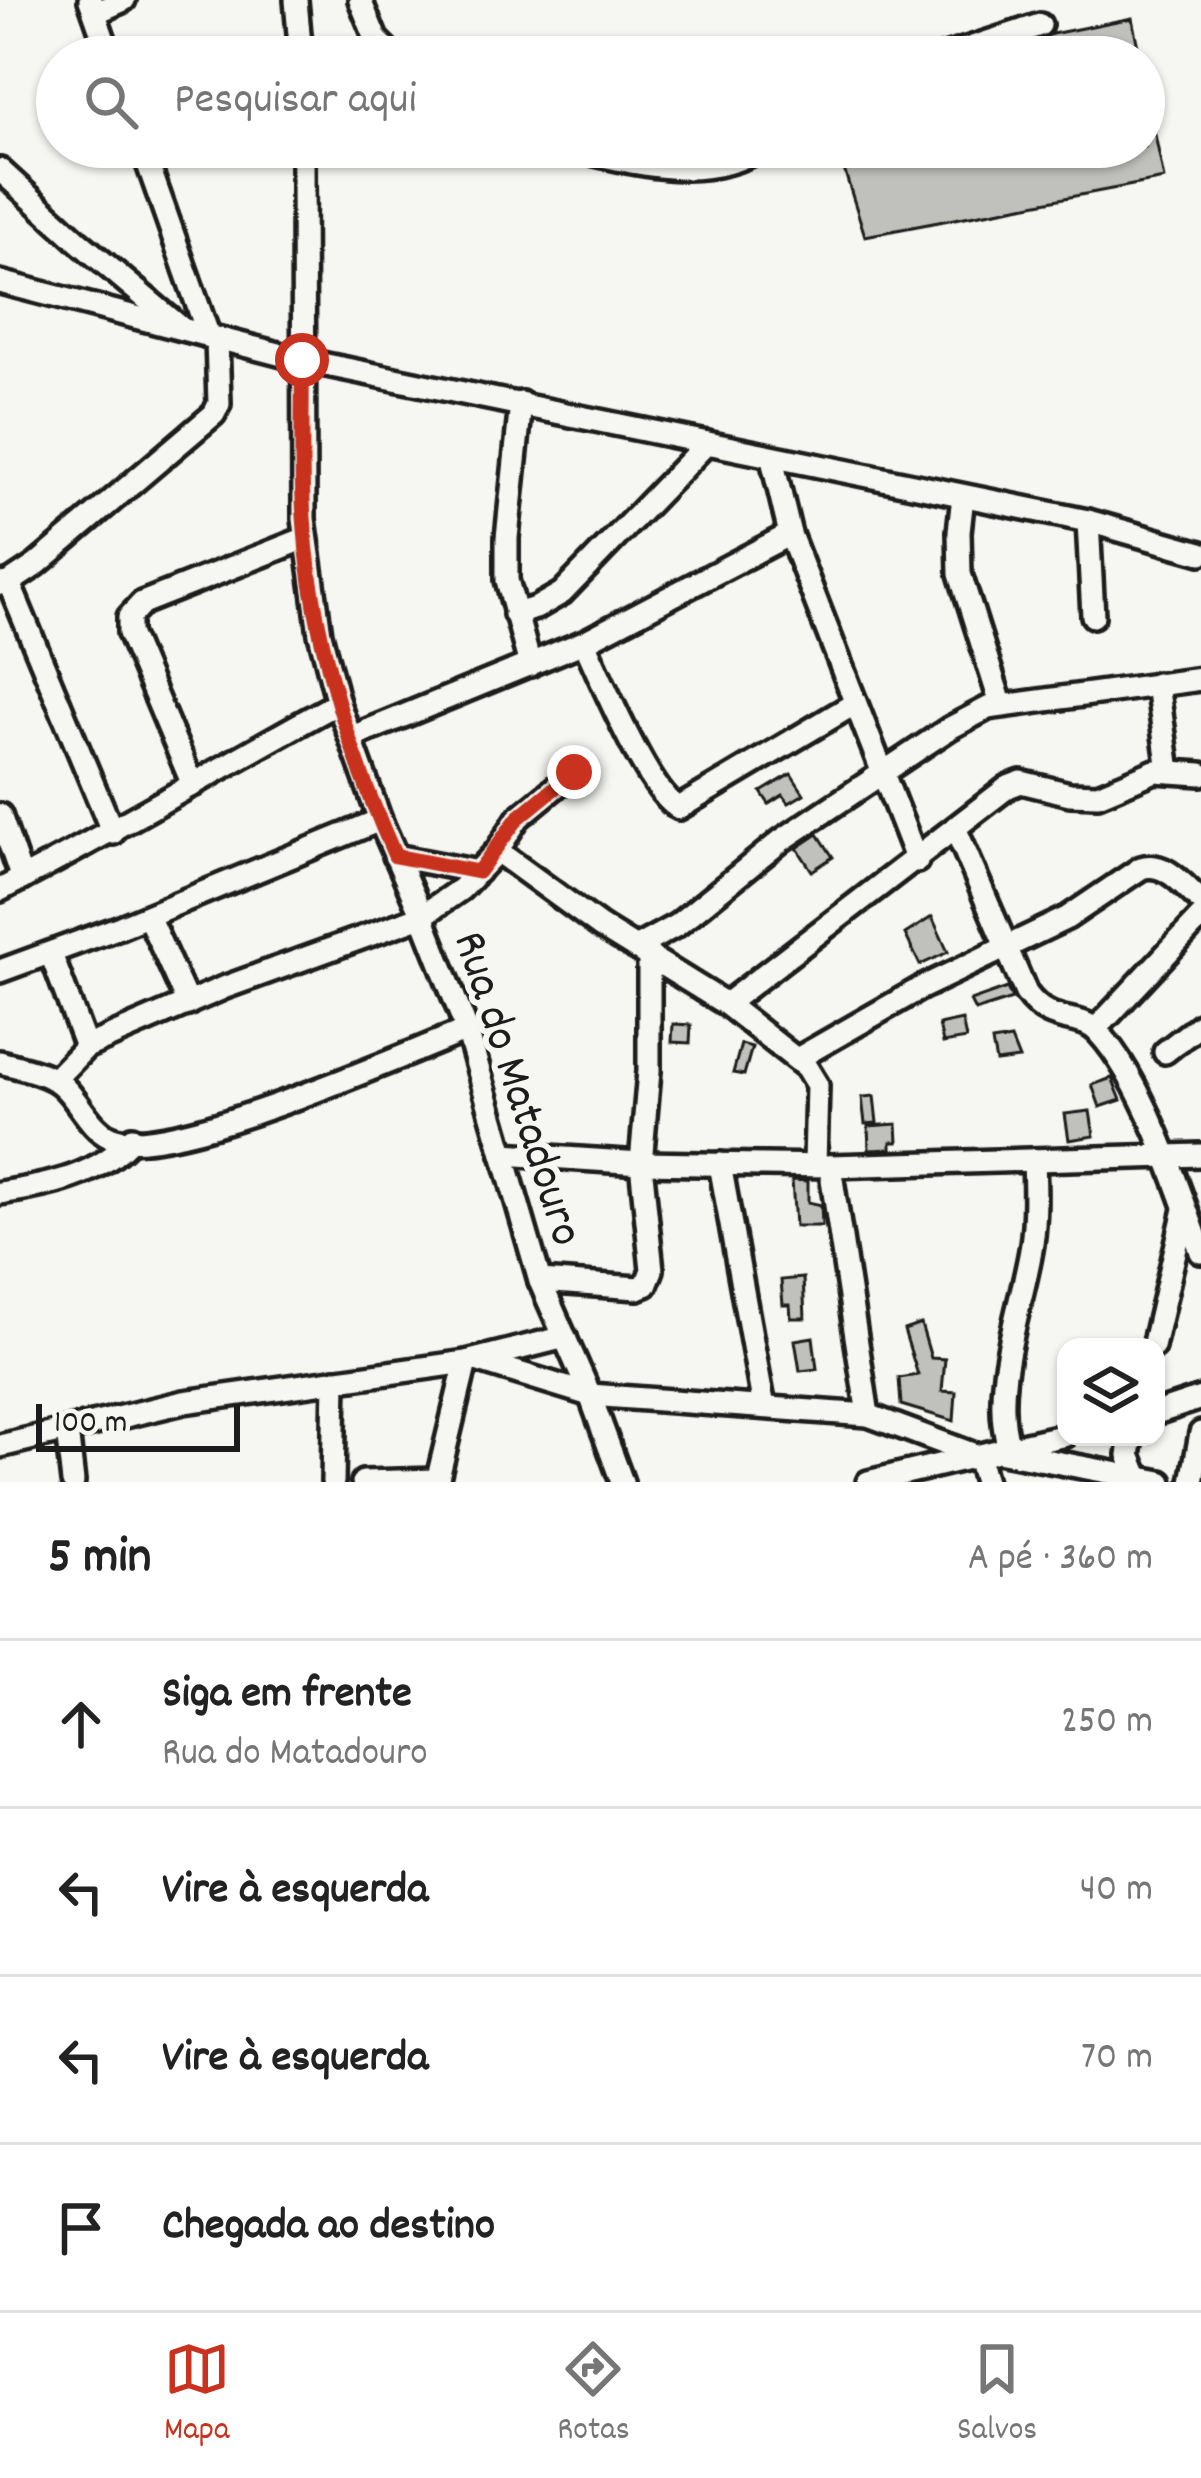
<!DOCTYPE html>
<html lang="pt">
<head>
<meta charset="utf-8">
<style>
  :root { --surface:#fff; --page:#f6f6f6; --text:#222; --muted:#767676; --line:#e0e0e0; --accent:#c8321e }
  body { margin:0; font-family:Dekko,sans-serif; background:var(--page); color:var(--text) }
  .controls { position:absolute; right:36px; bottom:36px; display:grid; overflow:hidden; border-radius:24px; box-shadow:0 3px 9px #0004 }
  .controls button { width:108px; height:108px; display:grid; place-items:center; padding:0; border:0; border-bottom:3px solid var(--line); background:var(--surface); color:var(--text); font:60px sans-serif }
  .scale { position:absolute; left:36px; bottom:30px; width:204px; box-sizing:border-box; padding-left:12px; border:6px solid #1c1c1c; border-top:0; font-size:33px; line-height:42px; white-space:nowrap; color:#1c1c1c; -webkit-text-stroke:9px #f6f6f2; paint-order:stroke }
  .stop { position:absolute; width:36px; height:36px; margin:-27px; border:9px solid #c8321e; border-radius:50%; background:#fff }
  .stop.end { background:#c8321e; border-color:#fff; box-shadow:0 3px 12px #0008 }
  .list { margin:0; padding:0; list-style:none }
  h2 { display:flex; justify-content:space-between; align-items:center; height:156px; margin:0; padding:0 48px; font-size:51px }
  h2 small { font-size:39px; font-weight:400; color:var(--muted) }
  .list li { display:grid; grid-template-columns:78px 1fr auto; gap:36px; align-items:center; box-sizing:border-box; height:168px; padding:0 48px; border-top:3px solid var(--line) }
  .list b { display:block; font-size:45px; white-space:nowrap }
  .list p { margin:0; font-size:39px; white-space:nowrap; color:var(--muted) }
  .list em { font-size:39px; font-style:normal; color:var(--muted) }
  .icon { flex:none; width:66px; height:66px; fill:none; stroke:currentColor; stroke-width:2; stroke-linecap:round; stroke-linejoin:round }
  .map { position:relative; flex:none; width:1201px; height:1482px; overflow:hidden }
  .search { position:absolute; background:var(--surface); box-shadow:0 3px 9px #0004; left:36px; right:36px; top:36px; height:132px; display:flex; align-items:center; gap:30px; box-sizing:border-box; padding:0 42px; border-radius:66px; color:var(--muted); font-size:45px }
  .sheet { height:828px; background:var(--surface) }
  nav { display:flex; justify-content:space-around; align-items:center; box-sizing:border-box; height:168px; border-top:3px solid var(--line); background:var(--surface); font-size:33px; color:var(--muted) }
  nav a { display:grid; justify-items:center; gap:6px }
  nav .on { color:var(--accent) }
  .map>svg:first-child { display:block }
  .building { fill:#c0c0bd; stroke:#1c1c1c; stroke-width:3 }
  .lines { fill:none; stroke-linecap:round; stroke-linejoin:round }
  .minor-casing { stroke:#1c1c1c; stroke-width:30 }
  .minor { stroke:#f6f6f2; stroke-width:21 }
  .route { stroke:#c8321e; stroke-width:15 }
  .labels { text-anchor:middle; stroke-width:12; stroke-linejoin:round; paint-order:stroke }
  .street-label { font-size:48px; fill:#1c1c1c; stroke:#f6f6f2 }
</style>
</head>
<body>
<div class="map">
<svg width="1201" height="1482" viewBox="0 0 1201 1482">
  <rect width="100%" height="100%" fill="#f6f6f2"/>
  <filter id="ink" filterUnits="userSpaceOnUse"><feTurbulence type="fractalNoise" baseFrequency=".00833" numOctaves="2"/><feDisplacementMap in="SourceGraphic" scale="24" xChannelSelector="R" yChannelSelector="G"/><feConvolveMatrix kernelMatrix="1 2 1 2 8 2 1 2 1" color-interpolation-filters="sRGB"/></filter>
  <g filter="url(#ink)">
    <g class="building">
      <polygon points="1132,18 1140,57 990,57 1052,34"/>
      <polygon points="1149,105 1164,179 865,236 837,147 1144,147 1144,106"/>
      <polygon points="791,774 804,794 789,803 783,795 769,804 761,792"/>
      <polygon points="818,834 833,857 812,871 797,848"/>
      <polygon points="932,917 948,952 920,965 905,934"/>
      <polygon points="1007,988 1012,999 975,1011 970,1001"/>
      <polygon points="962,1020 966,1039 943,1043 939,1025"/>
      <polygon points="673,1024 691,1025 690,1043 672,1042"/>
      <polygon points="1011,1039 1019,1059 996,1062 992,1042"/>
      <polygon points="741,1044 752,1047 744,1075 733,1073"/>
      <polygon points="1112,1078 1121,1100 1100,1107 1092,1085"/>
      <polygon points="874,1096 877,1123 865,1124 862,1097"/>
      <polygon points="1090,1111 1094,1136 1069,1140 1065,1114"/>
      <polygon points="897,1124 898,1142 891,1142 891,1149 869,1150 868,1126"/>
      <polygon points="792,1180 808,1181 808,1202 821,1205 822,1226 795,1226"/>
      <polygon points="803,1278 805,1318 791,1318 790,1305 783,1305 781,1280"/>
      <polygon points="921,1324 931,1358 945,1359 942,1391 956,1392 954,1421 901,1405 899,1378 918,1375 904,1330"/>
      <polygon points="813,1337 817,1369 800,1371 795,1340"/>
    </g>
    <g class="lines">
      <g class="minor-casing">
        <g id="minor">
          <polyline points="90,0 110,57"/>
          <polyline points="296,0 301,57"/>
          <polyline points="360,0 376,39 394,57"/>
          <polyline points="95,13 124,0"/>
          <polyline points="942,57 1040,25"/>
          <polyline points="142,147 209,337"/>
          <polyline points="303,147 304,519 320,634 338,703 380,820 422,916 467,1030 540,1281 590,1395 622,1482"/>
          <path d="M564 147C631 161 701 186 763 147"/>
          <polyline points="0,170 79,242 180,327"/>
          <polyline points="0,282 302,360 1088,521 1201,553"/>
          <polyline points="521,403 507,538 507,580 530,665"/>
          <polyline points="772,459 790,534 917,861"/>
          <polyline points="963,496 959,532 960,574 1001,704"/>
          <polyline points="1088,521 1093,616"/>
          <polyline points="9,583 36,565 214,414 219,404 217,339"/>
          <polyline points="0,584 9,583 113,833"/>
          <polyline points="515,614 536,608 562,593 707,443"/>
          <path d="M584 642C600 676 649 795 679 808L854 704"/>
          <polyline points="1157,684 1169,771"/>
          <polyline points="352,737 584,642 790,534"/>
          <polyline points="193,785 129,633 129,617 142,603 306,538"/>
          <polyline points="0,815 22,879"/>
          <path d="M956 830 1026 993C1051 1028 1079 1012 1098 1032 1143 1080 1179 1188 1201 1252"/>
          <polyline points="497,851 600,926 726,1004 806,1067 817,1085 815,1165"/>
          <polyline points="395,856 478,872"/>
          <path d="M0 890C115 832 225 764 338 703"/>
          <polyline points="148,916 188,1004"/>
          <polyline points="637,947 677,925 782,840 950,728 988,708 1201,679"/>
          <polyline points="51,954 86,1047"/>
          <polyline points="0,971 120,927 380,820"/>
          <polyline points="726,1004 1008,787 1021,782 1070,794 1098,795 1155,771 1201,774"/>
          <polyline points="1096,1029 1201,917"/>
          <polyline points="1165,1052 1201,1024"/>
          <path d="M797 1059 921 988 1067 918 1141 868C1165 860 1184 886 1201 901"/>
          <path d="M0 1062C17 1067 37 1070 53 1079 76 1091 86 1126 110 1137 164 1162 403 1055 467 1030"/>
          <polyline points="55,1079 86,1047 223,988 422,916 461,889 497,851 518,818 574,772"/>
          <polyline points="503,1154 641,1163 830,1166 1201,1155"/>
          <polyline points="720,1164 764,1407"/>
          <polyline points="830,1166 868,1415"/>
          <path d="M0 1193C47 1186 100 1176 132 1138"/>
          <polyline points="540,1281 638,1288 646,1285 652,1270 641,1163 649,1071 649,954"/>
          <polyline points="1153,1347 1185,1209"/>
          <polyline points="476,1360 590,1395 868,1415 978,1456"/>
          <polyline points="1156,1413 1201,1398"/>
          <polyline points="67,1430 73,1482"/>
          <polyline points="1132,1437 1129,1455 1140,1482"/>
          <polyline points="0,1446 184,1402 466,1362 565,1337"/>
          <path d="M1009 1447C989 1387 1023 1305 1032 1244 1036 1216 1035 1188 1034 1160"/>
          <polyline points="1003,1449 1066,1435"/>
          <polyline points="978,1456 985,1482"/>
          <polyline points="333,1482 335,1380"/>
          <polyline points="363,1482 438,1480"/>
          <polyline points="437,1482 466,1362"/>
          <polyline points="868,1482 997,1451 1161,1482"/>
          <polyline points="1192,1482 1201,1433"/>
        </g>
      </g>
      <use href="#minor" class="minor"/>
    </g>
  </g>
  <g class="lines" filter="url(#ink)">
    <path class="route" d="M302 360C303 412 300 465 304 517 311 633 348 750 395 856L478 872 518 818 574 772"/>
  </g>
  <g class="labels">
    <g class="street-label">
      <text transform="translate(522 1087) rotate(72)" y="17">Rua do Matadouro</text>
    </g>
  </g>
</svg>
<div class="controls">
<button><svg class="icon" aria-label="layers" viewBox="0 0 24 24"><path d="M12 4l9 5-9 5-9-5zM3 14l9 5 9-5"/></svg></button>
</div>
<div class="scale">100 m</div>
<div class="stop" style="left:302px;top:360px"></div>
<div class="stop end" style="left:574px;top:772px"></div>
<div class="search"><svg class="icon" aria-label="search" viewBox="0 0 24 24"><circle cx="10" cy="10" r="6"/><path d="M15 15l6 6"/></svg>Pesquisar aqui</div>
</div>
<section class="sheet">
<h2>5 min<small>A pé · 360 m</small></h2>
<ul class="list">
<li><svg class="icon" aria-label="ahead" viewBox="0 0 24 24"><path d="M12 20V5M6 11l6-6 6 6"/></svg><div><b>Siga em frente</b><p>Rua do Matadouro</p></div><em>250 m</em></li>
<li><svg class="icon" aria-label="left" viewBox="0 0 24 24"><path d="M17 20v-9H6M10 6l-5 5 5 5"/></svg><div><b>Vire à esquerda</b></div><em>40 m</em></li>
<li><svg class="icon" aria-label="left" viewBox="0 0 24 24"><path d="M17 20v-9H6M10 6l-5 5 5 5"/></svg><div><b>Vire à esquerda</b></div><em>70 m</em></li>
<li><svg class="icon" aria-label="arrive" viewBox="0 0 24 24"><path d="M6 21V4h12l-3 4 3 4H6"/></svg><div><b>Chegada ao destino</b></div></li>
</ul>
</section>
<nav>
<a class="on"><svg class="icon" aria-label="map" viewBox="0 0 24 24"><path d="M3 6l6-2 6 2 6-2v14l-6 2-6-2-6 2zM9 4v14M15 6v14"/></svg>Mapa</a>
<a><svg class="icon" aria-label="directions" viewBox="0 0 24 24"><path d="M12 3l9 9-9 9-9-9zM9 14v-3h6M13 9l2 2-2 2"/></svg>Rotas</a>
<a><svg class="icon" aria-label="saved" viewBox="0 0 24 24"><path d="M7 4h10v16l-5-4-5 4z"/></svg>Salvos</a>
</nav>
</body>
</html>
